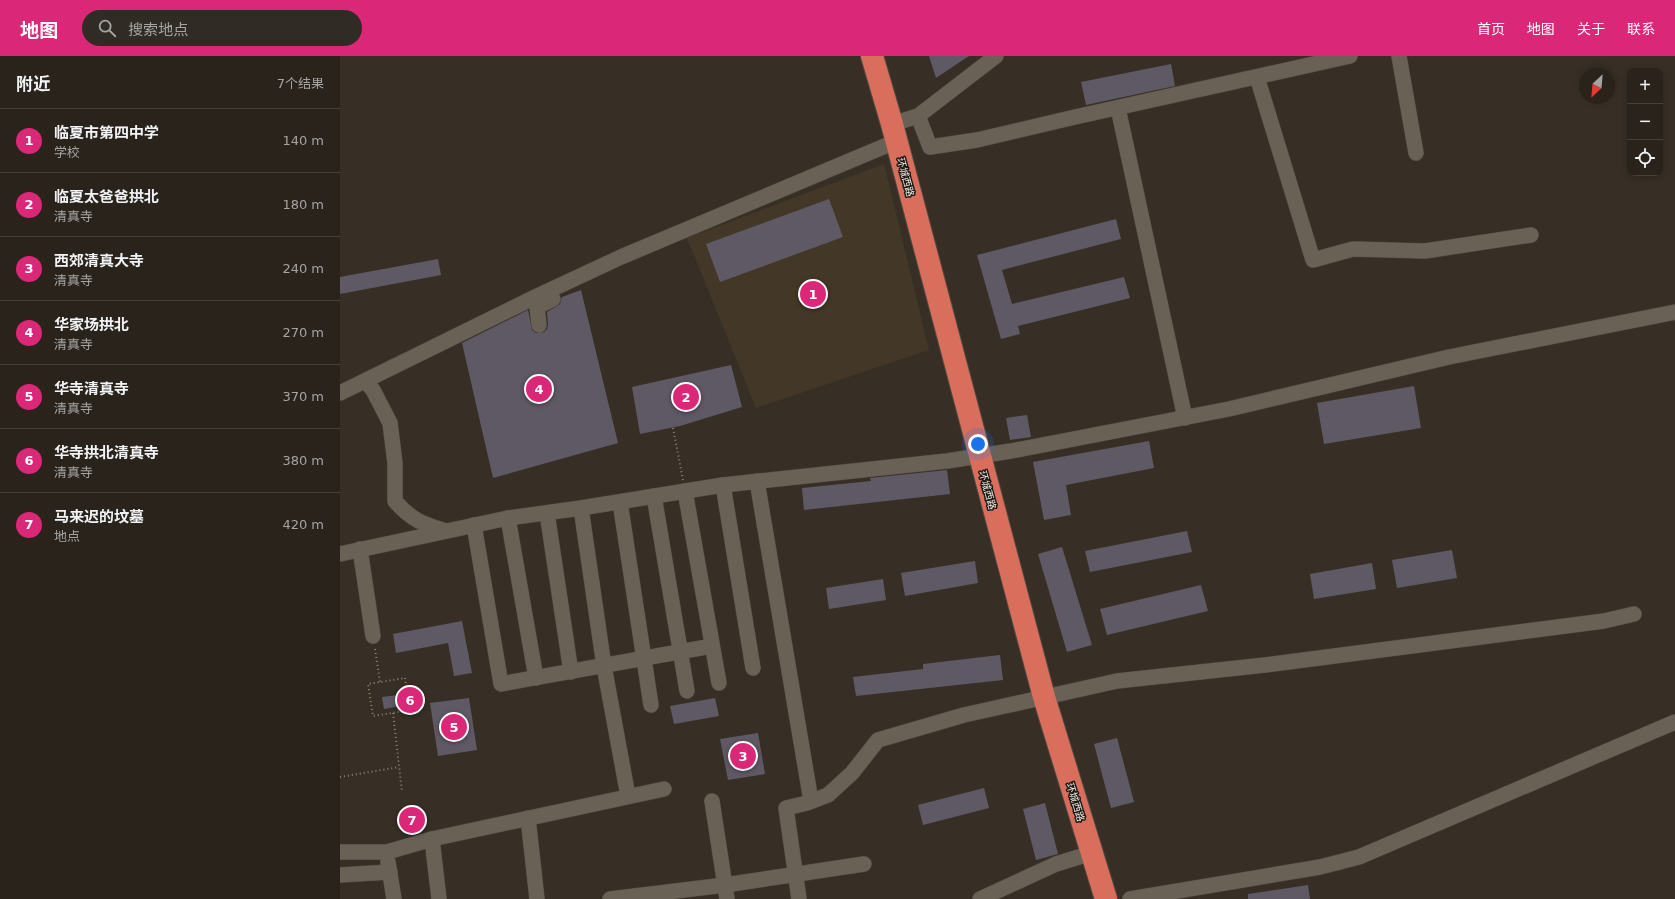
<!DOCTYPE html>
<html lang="zh">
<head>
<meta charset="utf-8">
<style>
  :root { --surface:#29231c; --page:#312b25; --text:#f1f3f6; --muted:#a5a4a3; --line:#45403b; --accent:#db2777 }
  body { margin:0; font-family:"DejaVu Sans","Noto Sans SC",sans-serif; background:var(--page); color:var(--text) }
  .controls { position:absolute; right:12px; top:12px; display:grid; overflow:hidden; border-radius:8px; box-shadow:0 2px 6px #0003 }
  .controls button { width:36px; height:36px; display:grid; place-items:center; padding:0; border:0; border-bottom:1px solid var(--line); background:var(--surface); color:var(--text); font:20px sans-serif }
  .compass { position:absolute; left:1239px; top:12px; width:36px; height:36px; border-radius:50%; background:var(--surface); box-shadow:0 2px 6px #0003; rotate:206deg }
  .you { position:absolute; left:638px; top:388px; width:14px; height:14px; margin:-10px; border:3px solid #fff; border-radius:50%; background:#1a73e8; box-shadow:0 0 0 6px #1a73e833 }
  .badge { display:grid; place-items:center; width:26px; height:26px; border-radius:50%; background:var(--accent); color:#fff; font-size:13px; font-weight:700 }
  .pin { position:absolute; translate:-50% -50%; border:2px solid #fff; box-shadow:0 1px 4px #0006 }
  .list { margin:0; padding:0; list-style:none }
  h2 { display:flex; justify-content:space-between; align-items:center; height:52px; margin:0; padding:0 16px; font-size:17px }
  h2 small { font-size:13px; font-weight:400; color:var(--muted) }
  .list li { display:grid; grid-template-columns:26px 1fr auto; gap:12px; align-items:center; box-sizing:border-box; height:64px; padding:0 16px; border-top:1px solid var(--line) }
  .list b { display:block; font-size:15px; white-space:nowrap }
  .list p { margin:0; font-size:13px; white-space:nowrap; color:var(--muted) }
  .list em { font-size:13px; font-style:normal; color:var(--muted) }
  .icon { flex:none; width:22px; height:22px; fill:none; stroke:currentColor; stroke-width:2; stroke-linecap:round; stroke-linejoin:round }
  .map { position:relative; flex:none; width:1335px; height:843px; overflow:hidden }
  header { display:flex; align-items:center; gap:24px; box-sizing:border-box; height:56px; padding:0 20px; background:var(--accent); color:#fff }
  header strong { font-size:19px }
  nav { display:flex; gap:22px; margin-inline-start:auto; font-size:14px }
  .search { width:280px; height:36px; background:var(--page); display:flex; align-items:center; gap:10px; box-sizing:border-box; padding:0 14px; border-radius:22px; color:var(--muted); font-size:15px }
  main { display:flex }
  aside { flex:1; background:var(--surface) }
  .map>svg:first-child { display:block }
  .built { fill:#433727 }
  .building { fill:#5f5966 }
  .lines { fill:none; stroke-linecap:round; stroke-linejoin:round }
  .minor-casing { stroke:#514a42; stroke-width:16 }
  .highway-casing { stroke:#514a42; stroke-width:24 }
  .path { stroke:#8a847b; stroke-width:2; stroke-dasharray:1 3; stroke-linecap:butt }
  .minor { stroke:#6a6156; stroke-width:15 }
  .highway { stroke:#d96e5c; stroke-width:22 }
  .labels { text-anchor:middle; stroke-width:3; stroke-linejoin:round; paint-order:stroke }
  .street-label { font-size:10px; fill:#f1ece5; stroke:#1c1813 }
</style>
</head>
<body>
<header>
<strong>地图</strong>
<div class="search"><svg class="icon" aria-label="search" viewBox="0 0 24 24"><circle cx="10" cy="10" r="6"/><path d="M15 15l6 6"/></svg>搜索地点</div>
<nav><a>首页</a><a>地图</a><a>关于</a><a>联系</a></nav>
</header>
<main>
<aside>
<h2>附近<small>7个结果</small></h2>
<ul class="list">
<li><span class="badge">1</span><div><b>临夏市第四中学</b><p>学校</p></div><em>140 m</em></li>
<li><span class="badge">2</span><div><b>临夏太爸爸拱北</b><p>清真寺</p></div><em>180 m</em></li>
<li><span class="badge">3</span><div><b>西郊清真大寺</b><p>清真寺</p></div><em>240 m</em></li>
<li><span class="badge">4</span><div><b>华家场拱北</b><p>清真寺</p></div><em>270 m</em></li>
<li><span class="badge">5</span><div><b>华寺清真寺</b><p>清真寺</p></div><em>370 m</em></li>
<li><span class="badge">6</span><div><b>华寺拱北清真寺</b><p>清真寺</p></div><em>380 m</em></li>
<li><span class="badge">7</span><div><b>马来迟的坟墓</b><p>地点</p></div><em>420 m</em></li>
</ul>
</aside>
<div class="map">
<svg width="1335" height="843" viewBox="0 0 1335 843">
  <rect width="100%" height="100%" fill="#372f25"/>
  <polygon class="built" points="544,108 589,294 416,352 347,182"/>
  <g class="building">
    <polygon points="589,0 629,0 596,22"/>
    <polygon points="831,8 835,30 746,49 741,26"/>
    <polygon points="489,143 503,181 380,226 366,188"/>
    <polygon points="776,163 781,183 662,214 672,248 784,221 790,242 678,270 680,278 661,283 637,199"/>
    <polygon points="98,203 101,219 0,238 0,221"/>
    <polygon points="241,234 278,387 153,422 122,287 188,254 192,274 196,277 204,276 207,273 208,268 207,256 220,248 222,241"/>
    <polygon points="391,309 402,351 340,370 300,378 292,331"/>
    <polygon points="1074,330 1081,372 984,388 977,347"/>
    <polygon points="687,359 691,381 670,384 666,362"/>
    <polygon points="809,385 814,412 726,429 731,459 704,464 693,406"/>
    <polygon points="607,414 610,438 464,454 462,432 531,425 530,422"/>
    <polygon points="847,475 852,496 750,516 745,495"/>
    <polygon points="722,491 752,589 727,596 698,498"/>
    <polygon points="1112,494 1117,522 1057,532 1052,504"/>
    <polygon points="635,505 638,527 565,540 561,517"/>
    <polygon points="1032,507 1036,533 974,543 970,518"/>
    <polygon points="543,523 546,544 489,553 486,532"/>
    <polygon points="861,529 868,555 767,579 760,553"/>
    <polygon points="122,565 132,617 114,620 108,587 56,597 53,578"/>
    <polygon points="660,599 663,624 516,640 513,621 583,613 583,608"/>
    <polygon points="58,639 61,650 44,653 42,641"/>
    <polygon points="129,642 137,694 98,700 90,647"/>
    <polygon points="375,642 379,660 334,668 330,650"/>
    <polygon points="418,677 425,718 388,724 380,683"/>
    <polygon points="777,682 794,746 771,752 754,688"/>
    <polygon points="644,732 649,752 583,769 578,749"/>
    <polygon points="705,747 718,798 696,804 683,753"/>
    <circle cx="72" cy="764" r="13"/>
    <polygon points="968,829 970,843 908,843 908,838"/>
  </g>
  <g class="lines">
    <g class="minor-casing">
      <g id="minor">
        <polyline points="1059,0 1076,97"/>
        <polyline points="917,21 973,204 1013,193 1085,195 1191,179"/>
        <polyline points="778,52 845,362"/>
        <polyline points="578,60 590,91 637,84 735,61 1010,0"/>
        <polyline points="552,68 578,60 656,0"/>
        <polyline points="199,269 197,251 213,243"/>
        <path d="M25 325 33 334 50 367 55 407V445C71 464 83 468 106 475"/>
        <polyline points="0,337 191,243 281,201 557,85"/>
        <polyline points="417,425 471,745"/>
        <polyline points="383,429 413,612"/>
        <polyline points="345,435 379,627"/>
        <polyline points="314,440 347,635"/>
        <polyline points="280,446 311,649"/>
        <polyline points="241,452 264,610 288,740"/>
        <polyline points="207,457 231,616"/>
        <polyline points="168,462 196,622"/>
        <polyline points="134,469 161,628 372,590"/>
        <polyline points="20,493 33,580"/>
        <polyline points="0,498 168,462 241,452 383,429 607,405 671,395 889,353 1109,301 1335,256"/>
        <polyline points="372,745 387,843"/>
        <polyline points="188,762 197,843"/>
        <polyline points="92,783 99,843"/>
        <polyline points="0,796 47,796 92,783 324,733"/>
        <polyline points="48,806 54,843"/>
        <polyline points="0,819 50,816"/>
        <polyline points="270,843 385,829 524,808"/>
        <polyline points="459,843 446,752 467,747 488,739 512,717 538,684 624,659 777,625 925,609 1264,565 1294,558"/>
        <polyline points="640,843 716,808 752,797"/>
        <polyline points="790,843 980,811 1019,801 1335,666"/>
      </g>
    </g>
    <g class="highway-casing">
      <polyline id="highway" points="532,0 552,68 704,641 766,843"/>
    </g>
    <g class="path">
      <polyline points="333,372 343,424"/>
      <polyline points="35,593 40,626"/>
      <polygon points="65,622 70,654 33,660 28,628"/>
      <polyline points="53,657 62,736"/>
      <polyline points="0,721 59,711"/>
    </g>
    <use href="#minor" class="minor"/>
    <use href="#highway" class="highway"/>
  </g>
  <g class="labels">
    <g class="street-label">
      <text transform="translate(566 121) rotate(75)" y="4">环城西路</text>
      <text transform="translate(648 434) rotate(75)" y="4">环城西路</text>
      <text transform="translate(736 746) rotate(73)" y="4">环城西路</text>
    </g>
  </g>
</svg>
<div class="controls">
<button>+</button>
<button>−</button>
<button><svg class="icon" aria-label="locate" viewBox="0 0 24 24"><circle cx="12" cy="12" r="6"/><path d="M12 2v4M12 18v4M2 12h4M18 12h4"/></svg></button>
</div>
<svg class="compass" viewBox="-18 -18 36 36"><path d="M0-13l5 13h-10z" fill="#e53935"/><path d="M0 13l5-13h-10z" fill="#a5a4a3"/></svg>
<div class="you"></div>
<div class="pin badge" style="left:473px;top:238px">1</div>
<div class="pin badge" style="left:346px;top:341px">2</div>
<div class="pin badge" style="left:403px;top:700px">3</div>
<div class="pin badge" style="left:199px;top:333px">4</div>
<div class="pin badge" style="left:114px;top:671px">5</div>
<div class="pin badge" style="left:70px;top:644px">6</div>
<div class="pin badge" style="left:72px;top:764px">7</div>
</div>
</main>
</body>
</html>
